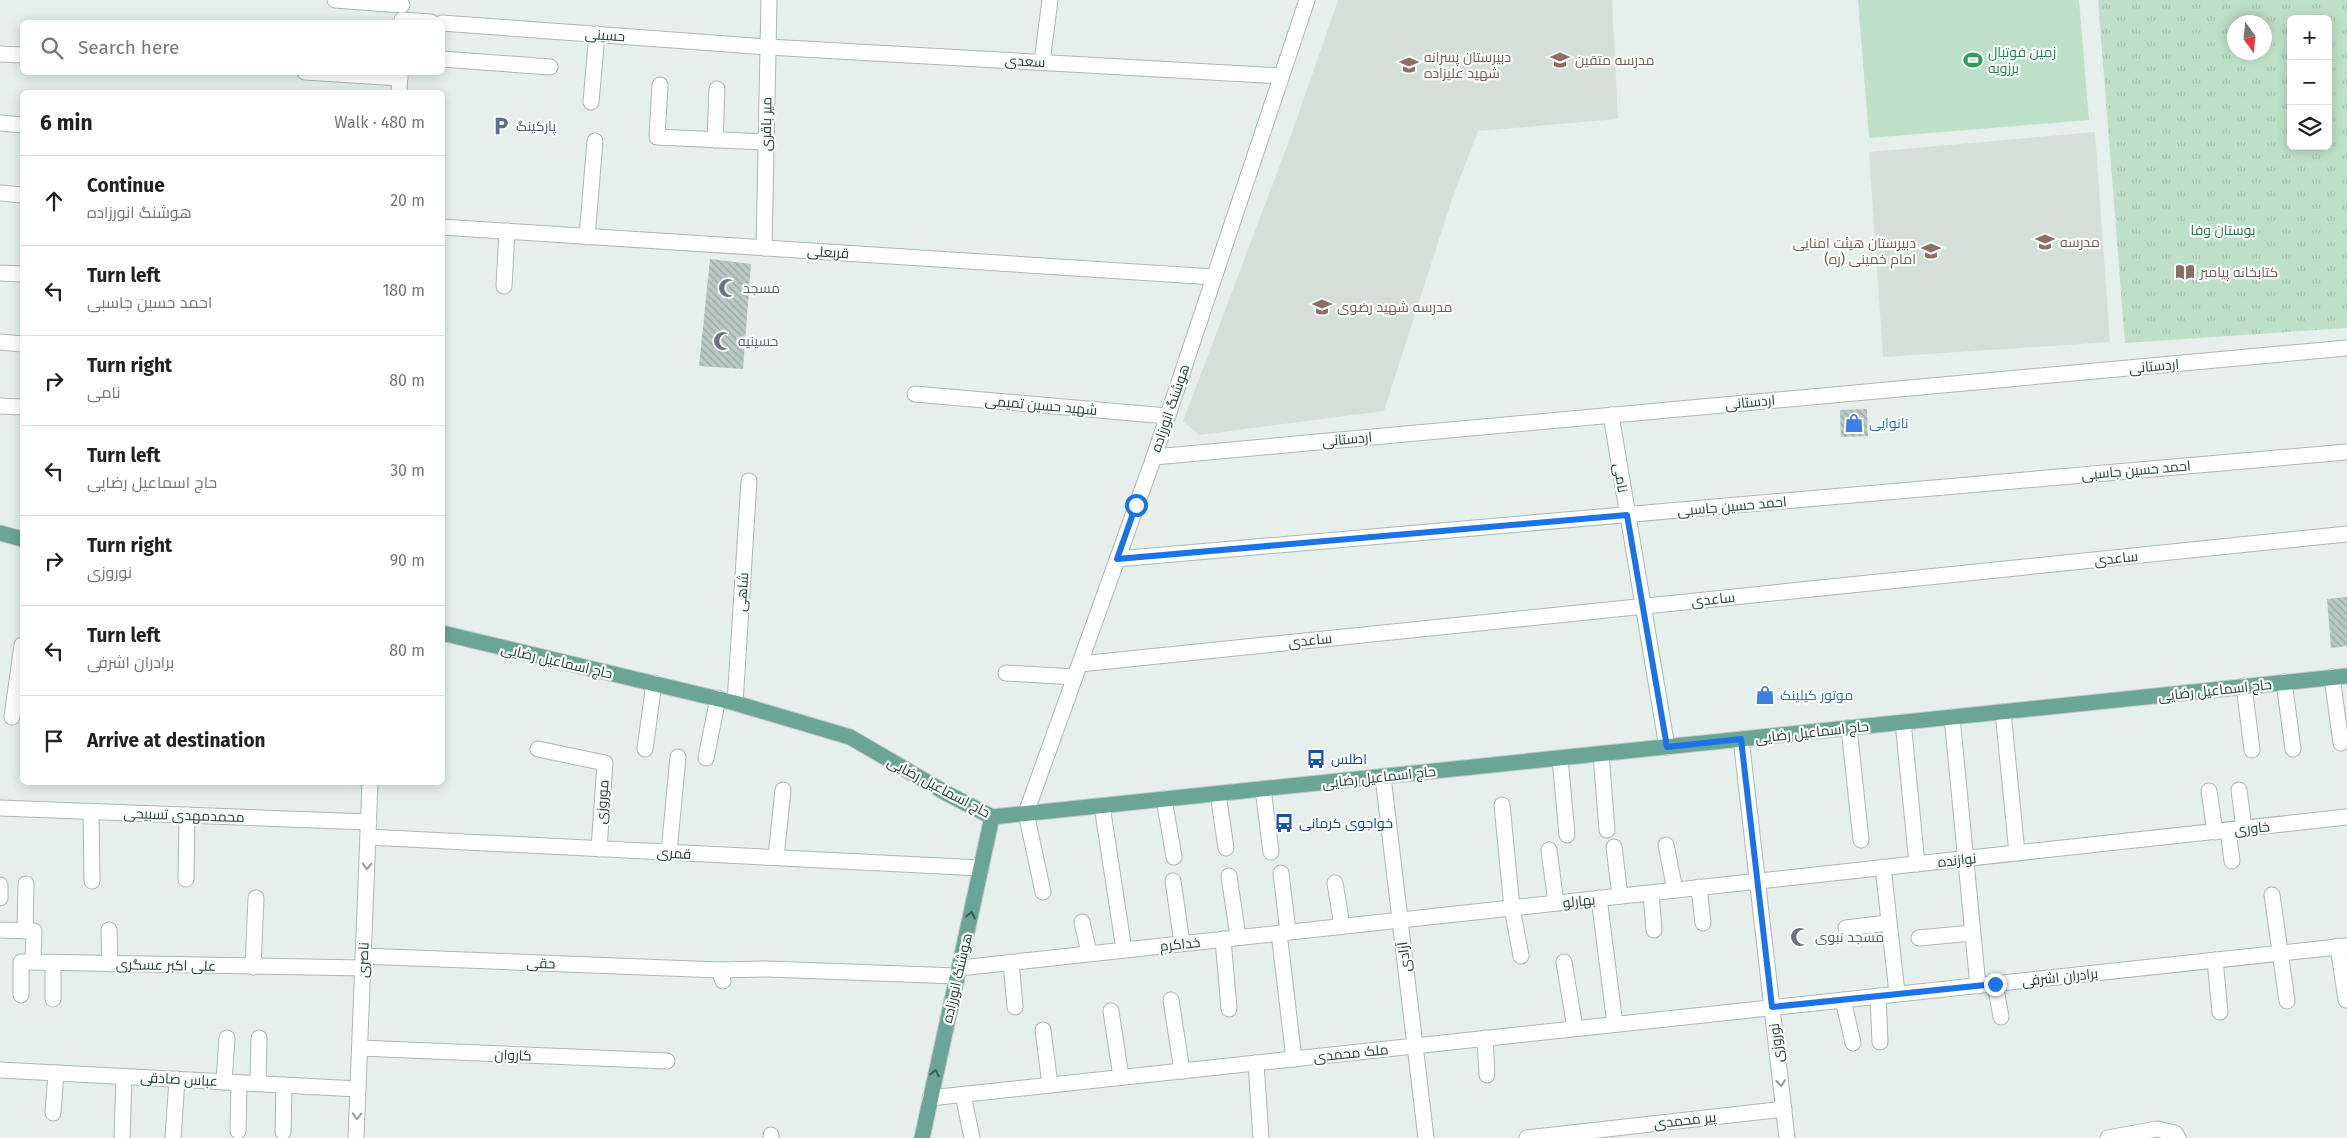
<!DOCTYPE html>
<html lang="en">
<head>
<meta charset="utf-8">
<style>
  :root { --surface:#fff; --page:#f6f6f6; --text:#222; --muted:#767676; --line:#e0e0e0 }
  body { margin:0; font-family:"Fira Sans",Cairo,sans-serif; background:var(--page); color:var(--text) }
  .controls { position:absolute; right:15px; top:15px; display:grid; overflow:hidden; border-radius:8px; box-shadow:0 2px 12px #0003 }
  .controls button { width:45px; height:45px; display:grid; place-items:center; padding:0; border:0; border-bottom:1px solid var(--line); background:var(--surface); color:var(--text); font:25px sans-serif }
  .compass { position:absolute; left:2227px; top:15px; width:45px; height:45px; border-radius:50%; background:var(--surface); box-shadow:0 2px 12px #0003; rotate:165deg }
  .stop { position:absolute; width:15px; height:15px; margin:-11px; border:4px solid #1a73e8; border-radius:50%; background:#fff }
  .stop.end { background:#1a73e8; border-color:#fff; box-shadow:0 1px 5px #0008 }
  .list { margin:0; padding:0; list-style:none }
  h2 { display:flex; justify-content:space-between; align-items:center; height:65px; margin:0; padding:0 20px; font-size:21px }
  h2 small { font-size:16px; font-weight:400; color:var(--muted) }
  .list li { display:grid; grid-template-columns:32px 1fr auto; gap:15px; align-items:center; box-sizing:border-box; height:90px; padding:0 20px; border-top:1px solid var(--line) }
  .list b { display:block; font-size:19px; white-space:nowrap }
  .list p { margin:0; font-size:16px; white-space:nowrap; color:var(--muted) }
  .list em { font-size:16px; font-style:normal; color:var(--muted) }
  .icon { flex:none; width:28px; height:28px; fill:none; stroke:currentColor; stroke-width:2; stroke-linecap:round; stroke-linejoin:round }
  .map { position:relative; flex:none; width:2347px; height:1138px; overflow:hidden }
  .search { position:absolute; background:var(--surface); box-shadow:0 2px 12px #0003; left:20px; top:20px; width:425px; height:55px; display:flex; align-items:center; gap:12px; box-sizing:border-box; padding:0 18px; border-radius:8px; color:var(--muted); font-size:19px }
  .panel { position:absolute; background:var(--surface); box-shadow:0 2px 12px #0003; left:20px; top:90px; width:425px; height:695px; border-radius:8px }
  .map>svg:first-child { display:block }
  .built { fill:#d4dfda }
  .grass { fill:#bfe0c8 }
  .park { fill:url(#park-tufts); fill-rule:evenodd }
  .building { fill:url(#building-back-hatch) }
  .lines { fill:none; stroke-linecap:round; stroke-linejoin:round }
  .minor-casing { stroke:#a8b8b2; stroke-width:17 }
  .major-casing { stroke:#c2cac8; stroke-width:17 }
  .minor { stroke:#fff; stroke-width:15 }
  .major { stroke:#6aa596; stroke-width:15 }
  .oneway { stroke:#92a09c }
  .oneway2 { stroke:#365b51 }
  .route { stroke:#1a73e8; stroke-width:6 }
  .labels { text-anchor:middle; stroke-width:4.5; stroke-linejoin:round; paint-order:stroke }
  .street-label { font-size:14px; fill:#24423a; stroke:#f7fbf9 }
  .leisure-label { font-size:14px; fill:#27864d; stroke:#f7fbf9; text-anchor:start }
  .education-label { font-size:14px; fill:#785e54; stroke:#f7fbf9; text-anchor:start }
  .service-label { font-size:14px; fill:#4e5e75; stroke:#f7fbf9; text-anchor:start }
  .park-label { font-size:14px; fill:#2d7a4b; stroke:#f7fbf9 }
  .worship-label { font-size:14px; fill:#5b616d; stroke:#f7fbf9; text-anchor:start }
  .shop-label { font-size:14px; fill:#366cbe; stroke:#f7fbf9; text-anchor:start }
  .transit-label { font-size:14px; fill:#164399; stroke:#f7fbf9; text-anchor:start }
</style>
</head>
<body>
<div class="map">
<svg width="2347" height="1138" viewBox="0 0 2347 1138">
  <defs>
    <pattern id="park-tufts" width="24" height="20" patternUnits="userSpaceOnUse" patternTransform="scale(1.25)"><rect width="24" height="20" fill="#bfe0c8"/><path d="M3 7l-1-3M5 7V3M7 7l1-3M15 17l-1-3M17 17v-4M19 17l1-3" fill="none" stroke="#a4c1ad"/></pattern>
    <pattern id="building-back-hatch" width="6" height="6" patternUnits="userSpaceOnUse" patternTransform="scale(1.25)"><rect width="6" height="6" fill="#bbcac4"/><path d="M-1 5l2 2M0 0l6 6M5-1l2 2" fill="none" stroke="#98a6a0"/></pattern>
  </defs>
  <rect width="100%" height="100%" fill="#e6efeb"/>
  <g class="built">
    <polygon points="1338,0 1612,0 1618,119 1478,131 1451,202 1384,411 1199,435 1183,421 1288,144"/>
    <polygon points="2095,132 2110,342 1883,357 1869,152"/>
  </g>
  <polygon class="grass" points="1858,0 2079,0 2089,120 1869,138"/>
  <path class="park" d="M2098 0H2347V328L2125 343ZM2291 19H2328V146H2291ZM2234 22H2264V52H2234Z"/>
  <g class="building">
    <polygon points="710,259 751,264 743,369 699,366"/>
    <polygon points="1867,409 1868,436 1841,437 1840,410"/>
    <polygon points="2347,597 2347,646 2331,648 2327,599"/>
  </g>
  <g class="lines">
    <g class="minor-casing">
      <g id="minor">
        <polyline points="335,0 402,5"/>
        <polyline points="402,20 431,22"/>
        <polyline points="442,23 768,47 1281,76"/>
        <polyline points="0,54 22,55"/>
        <polyline points="442,59 550,67"/>
        <polyline points="1042,62 1050,0"/>
        <polyline points="305,72 400,78"/>
        <polyline points="660,85 657,137 766,142"/>
        <polyline points="399,92 400,72"/>
        <polyline points="591,102 597,34"/>
        <polyline points="0,123 22,125"/>
        <polyline points="715,140 717,89"/>
        <polyline points="0,193 22,195"/>
        <polyline points="442,227 1214,277"/>
        <polyline points="587,237 595,141"/>
        <polyline points="764,248 769,0"/>
        <polyline points="0,273 22,274"/>
        <polyline points="504,286 507,231"/>
        <polyline points="0,342 22,344"/>
        <polyline points="915,394 1167,416"/>
        <polyline points="0,406 22,407"/>
        <polyline points="1611,415 1667,747"/>
        <polyline points="1154,457 2347,348"/>
        <polyline points="1117,559 2347,452"/>
        <polyline points="1080,664 2347,534"/>
        <polyline points="1006,673 1075,677"/>
        <polyline points="2332,677 2341,743"/>
        <polyline points="2284,682 2293,749"/>
        <polyline points="2244,686 2252,750"/>
        <polyline points="735,703 749,481"/>
        <polyline points="2003,712 2017,853"/>
        <polyline points="12,717 22,645"/>
        <polyline points="1952,717 1978,986"/>
        <polyline points="1903,722 1917,864"/>
        <polyline points="1849,728 1861,840"/>
        <polyline points="1741,739 1787,1138"/>
        <polyline points="538,749 605,763 599,849"/>
        <polyline points="645,749 654,683"/>
        <polyline points="1601,754 1607,830"/>
        <polyline points="706,758 718,698"/>
        <polyline points="1560,758 1567,835"/>
        <polyline points="1383,777 1426,1138"/>
        <polyline points="1263,789 1271,852"/>
        <polyline points="2239,790 2244,828"/>
        <polyline points="2209,791 2215,832"/>
        <polyline points="1218,794 1226,848"/>
        <polyline points="1164,799 1174,857"/>
        <polyline points="1502,805 1512,908 1521,956"/>
        <polyline points="1102,806 1124,950"/>
        <polyline points="0,808 369,822"/>
        <polyline points="91,812 92,881"/>
        <polyline points="2228,830 2232,861"/>
        <polyline points="368,837 981,868"/>
        <polyline points="1666,845 1675,890"/>
        <polyline points="1614,847 1620,896"/>
        <polyline points="1549,850 1556,903"/>
        <polyline points="669,852 678,757"/>
        <polyline points="776,857 783,790"/>
        <polyline points="1883,867 1897,993"/>
        <polyline points="1281,873 1288,932"/>
        <polyline points="1229,876 1238,937"/>
        <polyline points="186,879 187,815"/>
        <polyline points="1173,881 1182,943"/>
        <polyline points="1335,883 1342,926"/>
        <polyline points="1699,887 1703,923"/>
        <polyline points="1043,892 1026,813 1154,457 1307,0"/>
        <polyline points="1651,893 1654,930"/>
        <polyline points="2272,895 2287,1001"/>
        <polyline points="0,898 0,885"/>
        <polyline points="1599,898 1615,1024"/>
        <polyline points="1082,922 1089,953"/>
        <polyline points="1846,928 1888,923"/>
        <polyline points="0,930 34,931 33,962 363,968"/>
        <polyline points="109,930 110,964"/>
        <polyline points="25,931 26,884"/>
        <polyline points="1279,933 1294,1059"/>
        <polyline points="1919,938 1972,933"/>
        <polyline points="1223,939 1229,1009"/>
        <polyline points="2338,946 2346,1000"/>
        <polyline points="363,956 719,970 723,981"/>
        <polyline points="2215,960 2220,1012"/>
        <polyline points="1011,962 1015,1007"/>
        <polyline points="1564,962 1575,1028"/>
        <polyline points="253,967 256,898"/>
        <polyline points="960,968 2347,817"/>
        <polyline points="719,970 768,969 957,976"/>
        <polyline points="1995,984 2001,1017"/>
        <polyline points="21,995 21,962 33,962"/>
        <polyline points="1878,996 1880,1042"/>
        <polyline points="53,999 53,963"/>
        <polyline points="1171,1000 1182,1071"/>
        <polyline points="1843,1000 1853,1043"/>
        <polyline points="1111,1011 1121,1077"/>
        <polyline points="1043,1030 1050,1085"/>
        <polyline points="1485,1038 1487,1075"/>
        <polyline points="360,1048 667,1061"/>
        <polyline points="1256,1063 1261,1138"/>
        <polyline points="0,1070 358,1089"/>
        <polyline points="224,1082 227,1038"/>
        <polyline points="258,1083 259,1038"/>
        <polyline points="963,1095 972,1138"/>
        <polyline points="930,1098 2347,946"/>
        <polyline points="53,1113 56,1073"/>
        <polyline points="238,1131 239,1083"/>
        <polyline points="283,1132 284,1085"/>
        <polyline points="122,1138 124,1077"/>
        <polyline points="173,1138 177,1079"/>
        <polyline points="356,1138 370,782"/>
        <polyline points="771,1138 771,1135"/>
        <polyline points="1527,1138 1784,1109"/>
        <polyline points="2108,1138 2157,1129 2175,1133 2178,1138"/>
      </g>
    </g>
    <g class="major-casing">
      <g id="major">
        <polyline points="0,533 22,539"/>
        <polyline points="442,633 735,703 850,737 946,793 992,817 2347,676"/>
        <polyline points="922,1138 992,817"/>
      </g>
    </g>
    <use href="#minor" class="minor"/>
    <use href="#major" class="major"/>
  </g>
  <defs><path id="oneway-chevron" d="M-2-3.5L2.5 0L-2 3.5" fill="none" stroke-width="1.6" stroke-linecap="round" stroke-linejoin="round" transform="scale(1.25)"/></defs>
  <g class="oneway">
    <use href="#oneway-chevron" transform="translate(367 866) rotate(92)"/>
    <use href="#oneway-chevron" transform="translate(1781 1083) rotate(83)"/>
    <use href="#oneway-chevron" transform="translate(357 1116) rotate(92)"/>
  </g>
  <g class="oneway2">
    <use href="#oneway-chevron" transform="translate(971 915) rotate(-78)"/>
    <use href="#oneway-chevron" transform="translate(935 1073) rotate(-77)"/>
  </g>
  <g class="lines">
    <polyline class="route" points="1136,505 1117,559 1627,515 1667,747 1741,739 1772,1007 1995,984"/>
  </g>
  <defs>
    <g id="school-bare" transform="scale(1.5)"><path d="M0-5L7-2L0 1L-7-2ZM-4 1L0 2.5L4 1V4Q0 6-4 4Z" fill="#8d6e63" stroke="#f7fbf9" stroke-width="2.5" paint-order="stroke"/></g>
    <g id="stadium-bare" transform="scale(1.5)"><path d="M0-5a6.5 5 0 1 0 0 10a6.5 5 0 1 0 0-10ZM-3.5-1.8h7v3.6h-7Z" fill="#2e9e5b" stroke="#f7fbf9" stroke-width="2.5" paint-order="stroke"/></g>
    <g id="parking-bare" transform="scale(1.5)"><path d="M-3.5-5.5H1a3.5 3.5 0 0 1 0 7H-1V5.5H-3.5ZM-1-3.4V-.6H.8a1.4 1.4 0 0 0 0-2.8Z" fill="#5c6f8a" stroke="#f7fbf9" stroke-width="2.5" paint-order="stroke"/></g>
    <g id="library-bare" transform="scale(1.5)"><path d="M-6-4Q-3-5.5-.7-3.5V5Q-3 3-6 4ZM6-4Q3-5.5 .7-3.5V5Q3 3 6 4Z" fill="#8d6e63" stroke="#f7fbf9" stroke-width="2.5" paint-order="stroke"/></g>
    <g id="mosque-bare" transform="scale(1.5)"><path d="M3.5-4.9A6 6 0 1 0 3.5 4.9A5 5 0 1 1 3.5-4.9Z" fill="#6b7280" stroke="#f7fbf9" stroke-width="2.5" paint-order="stroke"/></g>
    <g id="shop-bare" transform="scale(1.5)"><path d="M-5-2.5h2.3a2.7 3.5 0 0 1 5.4 0H5L5.5 6h-11ZM-1.5-2.5h3a1.5 2.3 0 0 0-3 0Z" fill="#3f7fe0" stroke="#f7fbf9" stroke-width="2.5" paint-order="stroke"/></g>
    <g id="bus-bare" transform="scale(1.5)"><path d="M-5-6H5V4H4V6H2V4H-2V6H-4V4H-5ZM-3.5-4V0h7V-4ZM-3.5 1.2v1.5H-2V1.2ZM2 1.2v1.5H3.5V1.2Z" fill="#1a4fb4" stroke="#f7fbf9" stroke-width="2.5" paint-order="stroke"/></g>
  </defs>
  <g fill-rule="evenodd">
    <use href="#school-bare" x="1560" y="60"/>
    <use href="#stadium-bare" x="1973" y="60"/>
    <use href="#school-bare" x="1409" y="65"/>
    <use href="#parking-bare" x="501" y="126"/>
    <use href="#school-bare" x="2045" y="242"/>
    <use href="#school-bare" x="1931" y="251"/>
    <use href="#library-bare" x="2185" y="272"/>
    <use href="#mosque-bare" x="728" y="288"/>
    <use href="#school-bare" x="1322" y="307"/>
    <use href="#mosque-bare" x="723" y="341"/>
    <use href="#shop-bare" x="1854" y="423"/>
    <use href="#shop-bare" x="1765" y="695"/>
    <use href="#bus-bare" x="1316" y="759"/>
    <use href="#bus-bare" x="1284" y="823"/>
    <use href="#mosque-bare" x="1800" y="937"/>
  </g>
  <g class="labels">
    <g class="street-label">
      <text transform="translate(605 35) rotate(4)" y="5">حسینی</text>
      <text transform="translate(1025 61) rotate(3)" y="5">سعدی</text>
      <text transform="translate(766 124) rotate(-89)" y="5">میر باقری</text>
      <text transform="translate(828 252) rotate(4)" y="5">قربعلی</text>
      <text transform="translate(2154 366) rotate(-5)" y="5">اردستانی</text>
      <text transform="translate(1750 402) rotate(-5)" y="5">اردستانی</text>
      <text transform="translate(1041 405) rotate(5)" y="5">شهید حسین تمیمی</text>
      <text transform="translate(1170 408) rotate(-71)" y="5">هوشنگ انورزاده</text>
      <text transform="translate(1347 439) rotate(-5)" y="5">اردستانی</text>
      <text transform="translate(2136 470) rotate(-5)" y="5">احمد حسین جاسبی</text>
      <text transform="translate(1621 478) rotate(81)" y="5">نامی</text>
      <text transform="translate(1732 506) rotate(-5)" y="5">احمد حسین جاسبی</text>
      <text transform="translate(2116 558) rotate(-6)" y="5">ساعدی</text>
      <text transform="translate(742 592) rotate(-86)" y="5">شاهی</text>
      <text transform="translate(1713 599) rotate(-6)" y="5">ساعدی</text>
      <text transform="translate(1310 640) rotate(-6)" y="5">ساعدی</text>
      <text transform="translate(557 661) rotate(13)" y="5">حاج اسماعیل رضایی</text>
      <text transform="translate(2215 690) rotate(-6)" y="5">حاج اسماعیل رضایی</text>
      <text transform="translate(1812 732) rotate(-6)" y="5">حاج اسماعیل رضایی</text>
      <text transform="translate(1379 777) rotate(-6)" y="5">حاج اسماعیل رضایی</text>
      <text transform="translate(939 787) rotate(28)" y="5">حاج اسماعیل رضایی</text>
      <text transform="translate(602 802) rotate(-86)" y="5">موروزی</text>
      <text transform="translate(184 815) rotate(2)" y="5">محمدمهدی تسبیحی</text>
      <text transform="translate(2252 828) rotate(-6)" y="5">خاوری</text>
      <text transform="translate(674 853) rotate(3)" y="5">قمری</text>
      <text transform="translate(1957 860) rotate(-6)" y="5">نوازنده</text>
      <text transform="translate(1579 901) rotate(-6)" y="5">بهارلو</text>
      <text transform="translate(1180 944) rotate(-6)" y="5">خداکرم</text>
      <text transform="translate(1404 957) rotate(-97)" y="5">آزادی</text>
      <text transform="translate(363 960) rotate(-88)" y="5">ناصری</text>
      <text transform="translate(541 963) rotate(2)" y="5">حقی</text>
      <text transform="translate(166 965) rotate(1)" y="5">علی اکبر عسگری</text>
      <text transform="translate(2060 977) rotate(-6)" y="5">برادران اشرفی</text>
      <text transform="translate(957 978) rotate(-77)" y="5">هوشنگ انورزاده</text>
      <text transform="translate(1776 1043) rotate(-97)" y="5">نوروزی</text>
      <text transform="translate(1351 1053) rotate(-6)" y="5">ملک محمدی</text>
      <text transform="translate(513 1055) rotate(2)" y="5">کاروان</text>
      <text transform="translate(179 1079) rotate(3)" y="5">عباس صادقی</text>
      <text transform="translate(1685 1120) rotate(-6)" y="5">پیر محمدی</text>
    </g>
    <g class="leisure-label">
      <text x="1988" y="57">زمین فوتبال<tspan x="1988" dy="16">برزویه</tspan></text>
    </g>
    <g class="education-label">
      <text x="1424" y="62">دبیرستان پسرانه<tspan x="1424" dy="16">شهید علیزاده</tspan></text>
      <text x="1575" y="65">مدرسه متقین</text>
      <text x="2060" y="247">مدرسه</text>
      <text x="1916" y="248" text-anchor="end">دبیرستان هیئت امنایی<tspan x="1916" dy="16">امام خمینی (ره)</tspan></text>
      <text x="2200" y="277">کتابخانه پیامبر</text>
      <text x="1337" y="312">مدرسه شهید رضوی</text>
    </g>
    <g class="service-label">
      <text x="516" y="131">پارکینگ</text>
    </g>
    <g class="park-label">
      <text x="2223" y="235">بوستان وفا</text>
    </g>
    <g class="worship-label">
      <text x="743" y="293">مسجد</text>
      <text x="738" y="346">حسینیه</text>
      <text x="1815" y="942">مسجد نبوی</text>
    </g>
    <g class="shop-label">
      <text x="1869" y="428">نانوایی</text>
      <text x="1780" y="700">موتور کیلینک</text>
    </g>
    <g class="transit-label">
      <text x="1331" y="764">اطلس</text>
      <text x="1299" y="828">خواجوی کرمانی</text>
    </g>
  </g>
</svg>
<div class="controls">
<button>+</button>
<button>−</button>
<button><svg class="icon" aria-label="layers" viewBox="0 0 24 24"><path d="M12 4l9 5-9 5-9-5zM3 14l9 5 9-5"/></svg></button>
</div>
<svg class="compass" viewBox="-18 -18 36 36"><path d="M0-13l5 13h-10z" fill="#e53935"/><path d="M0 13l5-13h-10z" fill="#767676"/></svg>
<div class="stop" style="left:1136px;top:505px"></div>
<div class="stop end" style="left:1995px;top:984px"></div>
<div class="search"><svg class="icon" aria-label="search" viewBox="0 0 24 24"><circle cx="10" cy="10" r="6"/><path d="M15 15l6 6"/></svg>Search here</div>
<section class="panel">
<h2>6 min<small>Walk · 480 m</small></h2>
<ul class="list">
<li><svg class="icon" aria-label="ahead" viewBox="0 0 24 24"><path d="M12 20V5M6 11l6-6 6 6"/></svg><div><b>Continue</b><p>هوشنگ انورزاده</p></div><em>20 m</em></li>
<li><svg class="icon" aria-label="left" viewBox="0 0 24 24"><path d="M17 20v-9H6M10 6l-5 5 5 5"/></svg><div><b>Turn left</b><p>احمد حسین جاسبی</p></div><em>180 m</em></li>
<li><svg class="icon" aria-label="right" viewBox="0 0 24 24"><path d="M7 20v-9h11M14 6l5 5-5 5"/></svg><div><b>Turn right</b><p>نامی</p></div><em>80 m</em></li>
<li><svg class="icon" aria-label="left" viewBox="0 0 24 24"><path d="M17 20v-9H6M10 6l-5 5 5 5"/></svg><div><b>Turn left</b><p>حاج اسماعیل رضایی</p></div><em>30 m</em></li>
<li><svg class="icon" aria-label="right" viewBox="0 0 24 24"><path d="M7 20v-9h11M14 6l5 5-5 5"/></svg><div><b>Turn right</b><p>نوروزی</p></div><em>90 m</em></li>
<li><svg class="icon" aria-label="left" viewBox="0 0 24 24"><path d="M17 20v-9H6M10 6l-5 5 5 5"/></svg><div><b>Turn left</b><p>برادران اشرفی</p></div><em>80 m</em></li>
<li><svg class="icon" aria-label="arrive" viewBox="0 0 24 24"><path d="M6 21V4h12l-3 4 3 4H6"/></svg><div><b>Arrive at destination</b></div></li>
</ul>
</section>
</div>
</body>
</html>
